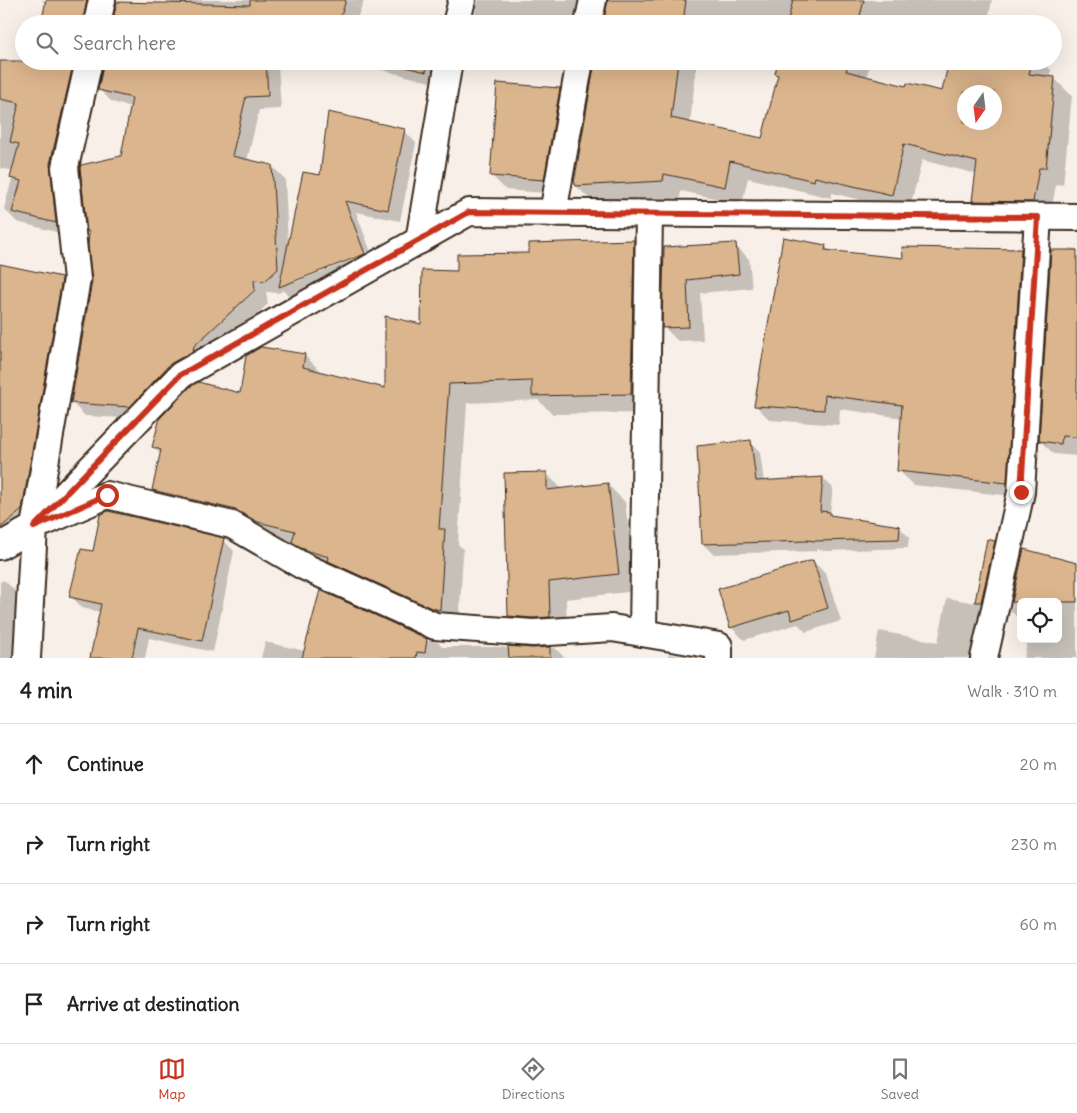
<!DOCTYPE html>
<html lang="en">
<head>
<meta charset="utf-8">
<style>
  :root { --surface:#fff; --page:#f6f6f6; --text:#222; --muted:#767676; --line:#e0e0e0; --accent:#c8321e }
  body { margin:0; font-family:Delius,sans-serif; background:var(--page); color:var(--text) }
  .controls { position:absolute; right:15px; bottom:15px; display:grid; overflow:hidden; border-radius:8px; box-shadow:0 5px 20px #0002 }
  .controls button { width:45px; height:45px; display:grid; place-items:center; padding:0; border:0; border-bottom:1px solid var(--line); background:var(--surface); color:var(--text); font:25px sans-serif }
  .compass { position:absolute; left:957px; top:85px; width:45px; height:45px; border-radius:50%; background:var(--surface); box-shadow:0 5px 20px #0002; rotate:194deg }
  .stop { position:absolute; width:15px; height:15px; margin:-11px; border:4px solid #c8321e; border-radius:50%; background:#fff }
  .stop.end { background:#c8321e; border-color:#fff; box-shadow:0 1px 5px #0008 }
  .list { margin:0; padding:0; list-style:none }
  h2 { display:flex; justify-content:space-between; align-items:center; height:65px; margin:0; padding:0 20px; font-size:21px }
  h2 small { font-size:16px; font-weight:400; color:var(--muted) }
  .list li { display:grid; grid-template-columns:32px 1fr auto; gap:15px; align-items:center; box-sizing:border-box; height:80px; padding:0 20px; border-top:1px solid var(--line) }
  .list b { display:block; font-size:19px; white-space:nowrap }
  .list em { font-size:16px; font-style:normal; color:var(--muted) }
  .icon { flex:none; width:28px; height:28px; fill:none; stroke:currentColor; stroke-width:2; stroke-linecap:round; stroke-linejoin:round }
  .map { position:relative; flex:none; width:1077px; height:658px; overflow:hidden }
  .search { position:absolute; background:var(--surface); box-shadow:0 5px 20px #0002; left:15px; right:15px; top:15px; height:55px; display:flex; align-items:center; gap:12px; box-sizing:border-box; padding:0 18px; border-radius:28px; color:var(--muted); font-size:19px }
  .sheet { height:385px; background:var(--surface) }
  nav { display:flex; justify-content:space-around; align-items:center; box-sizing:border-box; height:70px; border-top:1px solid var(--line); background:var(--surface); font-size:14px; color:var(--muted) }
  nav a { display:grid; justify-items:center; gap:2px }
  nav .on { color:var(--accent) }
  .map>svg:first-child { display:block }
  .shadow { fill:#0003; fill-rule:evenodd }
  .building { fill:#dbb58d; stroke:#3b2a1e; fill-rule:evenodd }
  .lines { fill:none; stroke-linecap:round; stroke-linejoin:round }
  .street-casing { stroke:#3b2a1e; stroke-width:30 }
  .street { stroke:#fff; stroke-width:26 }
  .route { stroke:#c8321e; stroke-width:6 }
</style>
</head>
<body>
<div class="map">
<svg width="1077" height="658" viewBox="0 0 1077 658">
  <rect width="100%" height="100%" fill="#f8f0e8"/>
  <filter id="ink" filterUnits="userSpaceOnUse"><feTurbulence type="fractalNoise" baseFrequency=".02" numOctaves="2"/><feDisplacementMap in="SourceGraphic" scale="10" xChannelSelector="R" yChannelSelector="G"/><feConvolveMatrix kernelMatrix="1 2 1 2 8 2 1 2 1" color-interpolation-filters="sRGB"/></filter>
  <g filter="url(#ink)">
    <g class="shadow">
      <polygon points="42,0 103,0 97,24 43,24 46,6"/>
      <polygon points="171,0 364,0 355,24 170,4"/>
      <polygon points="478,0 590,0 584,24 563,24 524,17 522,24 473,24"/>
      <polygon points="657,0 992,0 987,24 891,24 881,21 880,24 770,24 745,17 743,24 605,24"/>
      <polygon points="34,61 95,61 91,63 68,235 17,222 4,209 14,171 0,168 0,82"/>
      <path d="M105 61H444L438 84 362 65 361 70 278 65 281 109 259 110 247 161 272 166 285 179 288 243 321 177 404 130 416 143 400 221 356 212 376 266 292 299 283 290 279 293 266 292 268 304 143 419 85 416 72 403 131 107 112 102 99 89ZM370 250 371 253 295 282V280Z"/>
      <path d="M596 61H697L690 124 763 140 779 76 776 74 779 61H871L866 78 907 88 943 93 951 61H1042L1051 70 1049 77 1054 78 1072 96 1063 185 1056 184 1050 219 990 218 973 201 977 174 922 160 909 212 832 193 831 198 748 178 742 204 681 191 680 198 594 203 576 186ZM964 92H994V122H964Z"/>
      <polygon points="711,61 735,61 734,66"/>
      <polygon points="559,90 573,104 557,194 506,190 492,176"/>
      <polygon points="633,242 652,261 650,413 553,414 538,400 467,403 458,544 463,549 459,629 312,561 297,545 278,541 172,509 153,490 161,455 154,447 241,395 304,355 324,374 386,389 422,325 458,272 530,254"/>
      <polygon points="735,245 749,259 752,288 700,293 703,340 678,341 664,327 665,248"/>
      <polygon points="825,246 831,252 904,260 1020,250 1035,265 1021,497 914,485 898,470 903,418 840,409 839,425 770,420 755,405"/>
      <polygon points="1070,248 1077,249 1077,456 1054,454 1040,441"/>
      <polygon points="0,265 61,278 82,298 42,531 6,560 0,554"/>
      <polygon points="750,442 760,452 764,482 823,478 833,488 830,514 833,516 899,527 909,537 908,548 826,551 816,549 817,551 713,554 703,544"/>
      <polygon points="546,473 562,489 607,484 625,502 636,591 566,599 567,634 527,633 509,616"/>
      <polygon points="223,540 234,551 213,652 149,638 145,658 95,658 101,612 82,608 71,596 94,553"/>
      <polygon points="988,541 994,542 1001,550 972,658 874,658 879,631 938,642 947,598 976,603"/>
      <polygon points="1025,551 1077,565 1077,658 1024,658 1028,639 1058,639 1058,602 1021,602 1021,621 1011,611"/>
      <polygon points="813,561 826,574 841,621 806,632 798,624 744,640 731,627"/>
      <polygon points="4,580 28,604 26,658 0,658 0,582"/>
      <polygon points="321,592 428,641 438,642 442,647 495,647 532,649 555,648 565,658 261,658 265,642 305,651"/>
      <polygon points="668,654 692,658 668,658"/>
    </g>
    <g class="building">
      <polygon points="46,0 87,0 82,24 41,24"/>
      <polygon points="250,0 346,0 340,19 360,24 112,24 117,2 250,5"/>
      <polygon points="608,0 686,0 683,24 603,24"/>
      <polygon points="793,0 864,0 858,24 787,24"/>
      <polygon points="0,61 74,61 50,164 56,223 12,212 21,181 10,178 19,144 10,142 19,103 0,99"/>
      <polygon points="104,61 266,61 268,96 246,97 232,156 272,165 278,269 265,281 254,280 255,290 194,346 193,351 170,364 130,407 71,403 92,281 88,245 89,232 87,231 80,168 81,165 121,156 132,98 98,90"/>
      <polygon points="381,61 428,61 426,72"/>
      <path d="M595 61H678L671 118 762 138 778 75 775 74 778 61H849L846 71 906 86 907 83 942 91 949 61H1032L1029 74 1055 77 1046 168H1039L1033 202 972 201 977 162 904 144 892 195 815 177 814 181 730 161 725 187 664 174 663 181 575 186V183H574ZM964 92H994V122H964Z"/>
      <polygon points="497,83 560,88 544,180 490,176"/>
      <polygon points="328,112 405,129 388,210 345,201 365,254 279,287 303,172 320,175"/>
      <polygon points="783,237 826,245 825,250 903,258 902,247 1021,249 1007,483 897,471 902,405 825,395 824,410 754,406"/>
      <polygon points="634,240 631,394 532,396 532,381 449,384 439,529 445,529 440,610 429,607 328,561 329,557 308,551 292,542 295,531 258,522 236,510 152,490 161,450 152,447 160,418 190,387 198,382 240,393 246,356 261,347 305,354 303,367 385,388 385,316 421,324 422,270 457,271 457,254 529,253 529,243"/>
      <polygon points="736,243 739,274 687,280 689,327 662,328 664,247"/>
      <polygon points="1051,250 1077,250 1077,437 1062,436 1061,444 1039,441"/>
      <polygon points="0,264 62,277 62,279 22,510 0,528"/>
      <polygon points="751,440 756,481 823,477 820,511 830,512 830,515 900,526 899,539 815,541 807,540 808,541 702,544 697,446"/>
      <polygon points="547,472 547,490 608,483 619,574 549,582 550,617 533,618 508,616 504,473"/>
      <polygon points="108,511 224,538 202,641 138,628 132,658 90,658 101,604 69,597 81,549 93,551 100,515"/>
      <polygon points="987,539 995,541 981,602 975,602"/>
      <polygon points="1024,549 1077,563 1077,602 1012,602"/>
      <polygon points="813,560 828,608 792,620 789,610 730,628 718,589"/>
      <polygon points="320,590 427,639 425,653 417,652 416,658 302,658"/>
      <polygon points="508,646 532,648 550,647 550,658 509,658"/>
    </g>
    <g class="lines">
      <g class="street-casing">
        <g id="street">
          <polyline points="97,24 102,0"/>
          <polyline points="456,24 462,0"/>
          <polyline points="588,24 593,0"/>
          <polyline points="553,213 580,61"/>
          <polyline points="419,241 449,61"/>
          <polyline points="45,522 107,495 232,525 303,566 435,626 533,633 612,628 719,646 719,658"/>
          <polyline points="0,546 34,527 181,375 469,212 1077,217"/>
          <polyline points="643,633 649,214"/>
          <polyline points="27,658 34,527 77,279 65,167 89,61"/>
          <polyline points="984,658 1021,492 1038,217"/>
        </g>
      </g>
      <use href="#street" class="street"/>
    </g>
  </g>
  <g class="lines" filter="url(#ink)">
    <polyline class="route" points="107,495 34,527 180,375 469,212 1038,217 1021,492"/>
  </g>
</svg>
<div class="controls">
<button><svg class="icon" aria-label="locate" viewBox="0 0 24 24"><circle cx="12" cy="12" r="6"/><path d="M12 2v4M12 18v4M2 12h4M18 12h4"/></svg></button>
</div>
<svg class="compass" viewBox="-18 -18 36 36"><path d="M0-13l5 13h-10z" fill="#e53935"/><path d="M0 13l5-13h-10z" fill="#767676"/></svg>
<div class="stop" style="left:107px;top:495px"></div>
<div class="stop end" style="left:1021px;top:492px"></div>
<div class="search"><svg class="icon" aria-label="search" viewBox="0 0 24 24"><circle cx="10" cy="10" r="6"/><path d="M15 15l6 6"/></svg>Search here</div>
</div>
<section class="sheet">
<h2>4 min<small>Walk · 310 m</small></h2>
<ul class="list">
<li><svg class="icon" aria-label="ahead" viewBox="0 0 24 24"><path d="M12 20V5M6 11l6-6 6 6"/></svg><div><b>Continue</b></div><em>20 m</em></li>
<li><svg class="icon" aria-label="right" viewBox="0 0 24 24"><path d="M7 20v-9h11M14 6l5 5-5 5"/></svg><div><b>Turn right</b></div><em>230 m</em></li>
<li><svg class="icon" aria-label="right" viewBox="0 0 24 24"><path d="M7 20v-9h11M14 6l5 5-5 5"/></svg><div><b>Turn right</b></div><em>60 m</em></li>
<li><svg class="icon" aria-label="arrive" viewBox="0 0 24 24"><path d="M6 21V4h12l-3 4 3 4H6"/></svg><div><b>Arrive at destination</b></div></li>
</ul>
</section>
<nav>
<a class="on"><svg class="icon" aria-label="map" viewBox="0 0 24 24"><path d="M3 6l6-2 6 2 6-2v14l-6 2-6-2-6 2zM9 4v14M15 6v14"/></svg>Map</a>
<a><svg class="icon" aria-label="directions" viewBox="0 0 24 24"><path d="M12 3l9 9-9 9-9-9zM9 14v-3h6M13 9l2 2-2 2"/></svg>Directions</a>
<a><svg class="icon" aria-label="saved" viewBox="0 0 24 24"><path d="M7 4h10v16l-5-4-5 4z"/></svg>Saved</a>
</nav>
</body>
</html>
